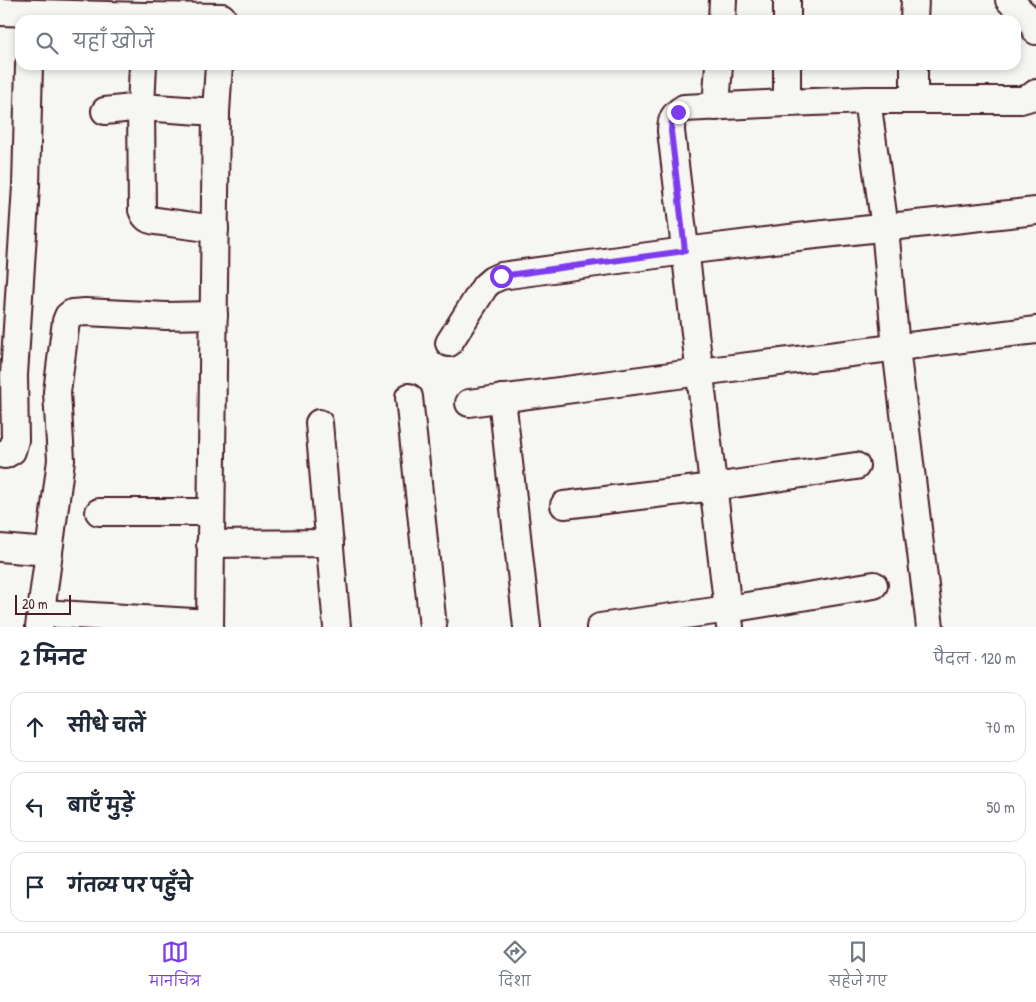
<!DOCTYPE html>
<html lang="hi">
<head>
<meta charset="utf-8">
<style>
  :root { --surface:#fff; --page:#f6f6f7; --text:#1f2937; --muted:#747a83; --line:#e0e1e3; --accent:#7c3aed }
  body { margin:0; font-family:"Patrick Hand","Playpen Sans Deva",sans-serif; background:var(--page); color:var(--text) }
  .scale { position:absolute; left:15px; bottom:12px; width:56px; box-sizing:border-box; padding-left:5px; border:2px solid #4a1f2b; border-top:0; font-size:14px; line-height:18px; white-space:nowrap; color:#4a1f2b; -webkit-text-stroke:4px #f6f6f2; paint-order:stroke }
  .stop { position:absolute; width:15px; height:15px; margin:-11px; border:4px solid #7c3aed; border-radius:50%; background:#fff }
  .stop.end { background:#7c3aed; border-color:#fff; box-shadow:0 1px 5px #0008 }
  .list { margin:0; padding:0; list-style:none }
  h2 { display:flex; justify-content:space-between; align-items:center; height:65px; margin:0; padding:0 20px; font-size:21px }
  h2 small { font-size:16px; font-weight:400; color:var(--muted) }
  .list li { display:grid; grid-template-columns:32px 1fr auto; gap:15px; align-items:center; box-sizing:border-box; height:70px; margin:0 10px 10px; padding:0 10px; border:1px solid var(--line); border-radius:15px }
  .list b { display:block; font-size:19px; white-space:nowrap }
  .list em { font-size:16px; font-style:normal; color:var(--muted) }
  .icon { flex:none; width:28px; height:28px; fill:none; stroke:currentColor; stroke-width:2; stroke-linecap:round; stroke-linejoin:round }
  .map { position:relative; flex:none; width:1036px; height:627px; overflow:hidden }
  .search { position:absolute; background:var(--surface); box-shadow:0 2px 8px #0003; left:15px; right:15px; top:15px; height:55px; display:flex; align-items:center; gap:12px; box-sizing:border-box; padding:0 18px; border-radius:15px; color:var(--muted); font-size:19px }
  .sheet { height:305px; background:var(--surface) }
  nav { display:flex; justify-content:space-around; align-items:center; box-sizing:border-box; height:70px; border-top:1px solid var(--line); background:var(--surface); font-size:14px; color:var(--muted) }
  nav a { display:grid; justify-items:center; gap:2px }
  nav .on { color:var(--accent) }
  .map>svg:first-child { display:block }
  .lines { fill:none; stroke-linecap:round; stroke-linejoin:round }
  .minor-casing { stroke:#4a1f2b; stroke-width:30 }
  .minor { stroke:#f6f6f2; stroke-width:26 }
  .route { stroke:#7c3aed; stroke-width:6 }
</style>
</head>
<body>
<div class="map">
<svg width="1036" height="627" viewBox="0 0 1036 627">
  <rect width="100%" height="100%" fill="#f6f6f2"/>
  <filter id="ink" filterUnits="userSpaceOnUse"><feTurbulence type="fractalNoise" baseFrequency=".02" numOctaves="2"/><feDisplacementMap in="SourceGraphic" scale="10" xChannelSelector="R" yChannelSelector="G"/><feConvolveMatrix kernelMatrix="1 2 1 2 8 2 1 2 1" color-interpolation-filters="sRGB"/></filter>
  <g filter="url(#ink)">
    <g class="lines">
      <g class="minor-casing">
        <g id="minor">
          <polyline points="787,0 787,20"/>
          <polyline points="1009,0 1032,22 1036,31"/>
          <polyline points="0,12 144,16 222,17 222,20"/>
          <polyline points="722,20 723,0"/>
          <polyline points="914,20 915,0"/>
          <path d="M143 65 141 107 142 210C145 218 148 220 156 221L215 229"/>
          <polyline points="867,100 885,228 896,348 930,627"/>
          <polyline points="914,100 914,65"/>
          <polyline points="786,103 867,100 1021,100 1031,97 1036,93"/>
          <polyline points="716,107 719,65"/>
          <polyline points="105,111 141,107 216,112"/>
          <polyline points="449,343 485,286 492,280 501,276 685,251 806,236 1036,211"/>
          <polyline points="409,397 433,627"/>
          <polyline points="502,398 527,627"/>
          <polyline points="469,403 700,372 1036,330"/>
          <polyline points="319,423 337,627"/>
          <polyline points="0,454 5,455 12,451 15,440 14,375 26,186 29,65"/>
          <polyline points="564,505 714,487 856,466"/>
          <polyline points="99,512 211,512"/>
          <polyline points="210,544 330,543"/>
          <polyline points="0,548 49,552 39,627"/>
          <polyline points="49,552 61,460 57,392 66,321 68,316 72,313 85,312 166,316 214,315"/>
          <polyline points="41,613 210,623"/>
          <polyline points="210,627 216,112 219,65"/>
          <polyline points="600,627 729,609 874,585"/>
          <path d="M730 627 671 131C671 119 674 114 684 108L786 103 787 91V65"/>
        </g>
      </g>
      <use href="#minor" class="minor"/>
    </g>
  </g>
  <g class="lines" filter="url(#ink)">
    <polyline class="route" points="501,276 685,251 671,131 672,118 678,112"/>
  </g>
</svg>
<div class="scale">20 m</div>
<div class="stop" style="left:501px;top:276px"></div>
<div class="stop end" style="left:678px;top:112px"></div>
<div class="search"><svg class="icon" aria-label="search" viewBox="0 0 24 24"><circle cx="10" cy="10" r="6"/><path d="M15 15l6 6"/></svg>यहाँ खोजें</div>
</div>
<section class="sheet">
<h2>2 मिनट<small>पैदल · 120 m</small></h2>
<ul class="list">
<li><svg class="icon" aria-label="ahead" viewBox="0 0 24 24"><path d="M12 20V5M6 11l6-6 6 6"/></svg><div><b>सीधे चलें</b></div><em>70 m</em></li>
<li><svg class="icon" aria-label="left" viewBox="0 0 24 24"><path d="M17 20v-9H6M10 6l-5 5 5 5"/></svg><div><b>बाएँ मुड़ें</b></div><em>50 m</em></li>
<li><svg class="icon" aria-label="arrive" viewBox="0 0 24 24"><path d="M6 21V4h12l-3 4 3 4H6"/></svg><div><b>गंतव्य पर पहुँचे</b></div></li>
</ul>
</section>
<nav>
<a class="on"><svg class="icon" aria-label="map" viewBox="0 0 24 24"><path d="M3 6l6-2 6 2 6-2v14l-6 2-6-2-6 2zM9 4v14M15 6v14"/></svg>मानचित्र</a>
<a><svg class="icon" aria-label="directions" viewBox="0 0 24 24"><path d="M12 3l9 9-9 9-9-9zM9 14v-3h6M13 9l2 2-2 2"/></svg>दिशा</a>
<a><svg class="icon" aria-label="saved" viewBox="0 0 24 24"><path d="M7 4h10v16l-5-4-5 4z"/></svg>सहेजे गए</a>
</nav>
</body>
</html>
